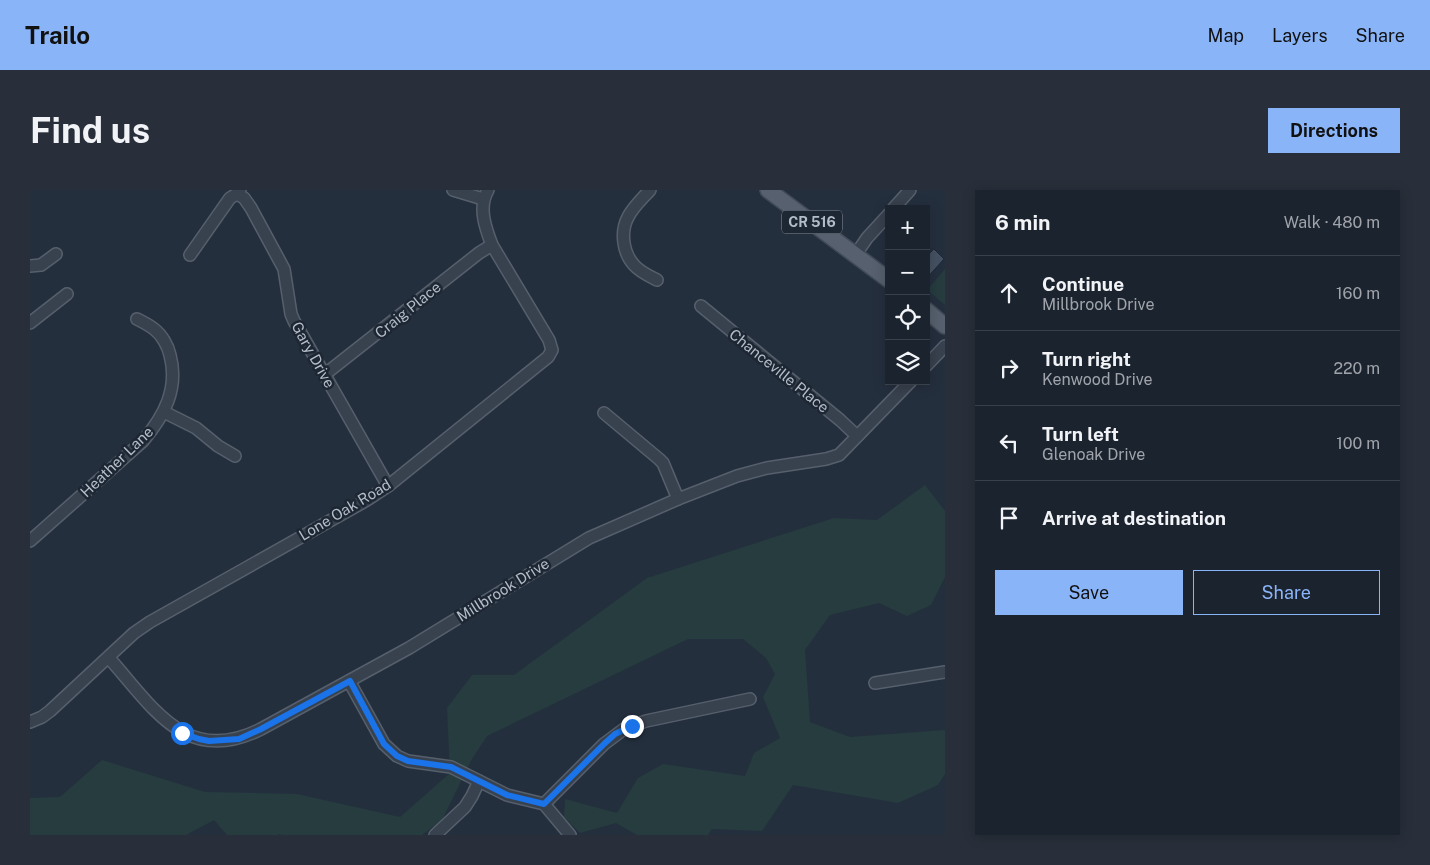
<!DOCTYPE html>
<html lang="en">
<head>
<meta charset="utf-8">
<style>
  :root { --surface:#1b232e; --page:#282f3a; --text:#f1f3f6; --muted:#a0a4aa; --line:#39404a; --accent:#8ab4f8 }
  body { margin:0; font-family:"Public Sans",sans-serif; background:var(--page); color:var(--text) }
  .controls { position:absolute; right:15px; top:15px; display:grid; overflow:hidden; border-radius:0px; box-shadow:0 2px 12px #0003 }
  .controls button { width:45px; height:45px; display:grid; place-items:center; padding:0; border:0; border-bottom:1px solid var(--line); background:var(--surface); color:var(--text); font:25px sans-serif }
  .stop { position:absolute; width:15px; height:15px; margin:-11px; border:4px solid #1a73e8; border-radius:50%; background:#fff }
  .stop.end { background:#1a73e8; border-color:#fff; box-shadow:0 1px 5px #0008 }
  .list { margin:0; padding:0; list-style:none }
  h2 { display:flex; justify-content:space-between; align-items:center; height:65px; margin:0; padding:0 20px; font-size:21px }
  h2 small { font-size:16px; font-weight:400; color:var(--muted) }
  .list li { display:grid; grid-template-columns:32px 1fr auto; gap:15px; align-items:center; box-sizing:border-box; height:75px; padding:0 20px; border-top:1px solid var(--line) }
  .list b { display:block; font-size:19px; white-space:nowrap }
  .list p { margin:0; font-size:16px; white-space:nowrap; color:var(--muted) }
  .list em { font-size:16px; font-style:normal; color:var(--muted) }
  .actions { display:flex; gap:10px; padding:15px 20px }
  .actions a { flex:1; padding:11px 0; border:1px solid var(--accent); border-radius:0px; text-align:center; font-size:18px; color:var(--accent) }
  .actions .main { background:var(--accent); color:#111 }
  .icon { flex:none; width:28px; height:28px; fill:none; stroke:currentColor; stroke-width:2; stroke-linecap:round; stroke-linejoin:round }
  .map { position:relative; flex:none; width:915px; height:645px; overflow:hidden; border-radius:0px }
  header { display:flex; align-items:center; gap:30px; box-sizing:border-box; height:70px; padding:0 25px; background:var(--accent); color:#111 }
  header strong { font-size:24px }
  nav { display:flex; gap:28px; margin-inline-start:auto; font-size:18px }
  .intro { display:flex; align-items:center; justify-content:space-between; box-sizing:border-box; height:120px; padding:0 30px }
  h1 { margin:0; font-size:35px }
  .button { padding:12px 22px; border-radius:0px; background:var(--accent); color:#111; font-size:18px; font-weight:700 }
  main { display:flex; gap:30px; padding:0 30px }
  aside { flex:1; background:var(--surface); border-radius:0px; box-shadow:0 2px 12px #0003 }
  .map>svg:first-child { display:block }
  .green { fill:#263c3f }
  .building { fill:#455162; stroke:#1f2835 }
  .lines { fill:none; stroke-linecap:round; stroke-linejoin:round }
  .minor-casing { stroke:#565f6c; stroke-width:14 }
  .major-casing { stroke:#414a57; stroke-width:18 }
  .minor { stroke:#38414e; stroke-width:11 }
  .major { stroke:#56606e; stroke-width:15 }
  .route { stroke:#1a73e8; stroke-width:6 }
  .labels { text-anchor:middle; stroke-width:5; stroke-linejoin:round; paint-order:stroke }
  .shield { fill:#1d2633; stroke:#878f9c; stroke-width:1 }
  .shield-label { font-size:14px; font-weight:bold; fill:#b4bcc9 }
  .street-label { font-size:15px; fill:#b4bcc9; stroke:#1d2633 }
</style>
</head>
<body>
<header>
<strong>Trailo</strong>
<nav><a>Map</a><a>Layers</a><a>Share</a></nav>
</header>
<div class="intro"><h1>Find us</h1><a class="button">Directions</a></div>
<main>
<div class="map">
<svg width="915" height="645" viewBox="0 0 915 645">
  <rect width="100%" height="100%" fill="#242f3e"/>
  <g class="green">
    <polygon points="915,79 915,115 897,100"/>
    <polygon points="895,295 915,321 915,387 901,415 877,426 849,413 800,425 775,460 780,532 820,547 915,540 915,584 908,595 868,613 763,595 732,641 682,639 678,645 607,645 586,633 550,643 534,627 535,609 587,623 608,588 633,574 715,586 724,563 750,548 733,507 745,484 736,468 713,449 658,449 457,546 442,569 412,630 392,645 252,645 249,644 248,645 197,645 184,630 156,645 0,645 0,608 30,607 72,570 175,602 267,604 370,627 420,583 417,518 442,485 484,485 617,388 804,328 847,330"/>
  </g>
  <polygon class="building" points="904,59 914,69 896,89 896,67"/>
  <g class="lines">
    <g class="minor-casing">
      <g id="minor">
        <polyline points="423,0 453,9"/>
        <path d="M620 0C612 9 603 17 598 27 590 42 593 63 604 75 610 82 619 86 627 90"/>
        <polyline points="207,4 214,8 221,18 254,79 261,124 264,131 358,296"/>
        <polyline points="863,19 880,0"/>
        <polyline points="826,64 837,48 859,24"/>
        <polyline points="160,65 200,8 207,4 210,0"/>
        <polyline points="0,76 11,75 26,64"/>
        <polyline points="671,116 810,230 827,246"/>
        <polyline points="0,133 37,104"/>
        <polyline points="896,176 915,156"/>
        <polyline points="294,185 449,63 462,55"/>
        <polyline points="134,222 166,238 188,256 205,266"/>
        <polyline points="574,223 629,269 633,273 648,309"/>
        <path d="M0 351 113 251C134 226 149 199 140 165 138 156 132 145 124 139 119 135 113 132 107 129"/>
        <path d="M79 468C123 517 156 577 231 539L379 458 559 348 648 309 707 286 737 278 796 269 809 265 881 191"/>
        <polyline points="319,491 354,554 367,566 378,571 421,577 477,605 514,614 540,645"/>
        <polyline points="845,493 915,482"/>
        <path d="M0 532 12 527 20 521 104 443 120 432 337 310 358 296 518 167 522 160 519 150 462 55C455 37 448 17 458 0"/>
        <polyline points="514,614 574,554 594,539 616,531 720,509"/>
        <polyline points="405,645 435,617 442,606 449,591"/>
      </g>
    </g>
    <g class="major-casing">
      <g id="major">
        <polyline points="738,0 859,90"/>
        <polyline points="896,120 915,136"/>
      </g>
    </g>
    <use href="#minor" class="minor"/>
    <use href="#major" class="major"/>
  </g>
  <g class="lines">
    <polyline class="route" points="152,543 169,549 179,551 209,549 231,539 320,491 354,554 367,566 378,571 421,577 477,605 514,614 574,554 585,544 602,536"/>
  </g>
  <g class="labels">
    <rect class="shield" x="752" y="20.5" width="60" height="23" rx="4"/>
    <g class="shield-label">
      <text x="782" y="37">CR 516</text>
    </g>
    <g class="street-label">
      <text transform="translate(378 120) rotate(-39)" y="5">Craig Place</text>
      <text transform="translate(283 165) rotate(61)" y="5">Gary Drive</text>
      <text transform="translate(749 181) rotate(39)" y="5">Chanceville Place</text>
      <text transform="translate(87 272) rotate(-44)" y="5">Heather Lane</text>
      <text transform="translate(315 320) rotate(-31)" y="5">Lone Oak Road</text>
      <text transform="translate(473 400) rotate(-32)" y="5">Millbrook Drive</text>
    </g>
  </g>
</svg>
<div class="controls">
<button>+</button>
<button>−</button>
<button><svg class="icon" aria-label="locate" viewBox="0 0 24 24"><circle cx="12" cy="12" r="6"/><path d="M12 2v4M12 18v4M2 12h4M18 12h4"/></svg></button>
<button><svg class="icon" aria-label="layers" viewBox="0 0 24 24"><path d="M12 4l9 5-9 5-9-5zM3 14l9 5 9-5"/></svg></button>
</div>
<div class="stop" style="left:152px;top:543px"></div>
<div class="stop end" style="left:602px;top:536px"></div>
</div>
<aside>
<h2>6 min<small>Walk · 480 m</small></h2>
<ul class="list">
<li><svg class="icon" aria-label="ahead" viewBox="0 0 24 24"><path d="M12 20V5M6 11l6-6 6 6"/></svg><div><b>Continue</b><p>Millbrook Drive</p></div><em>160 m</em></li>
<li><svg class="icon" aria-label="right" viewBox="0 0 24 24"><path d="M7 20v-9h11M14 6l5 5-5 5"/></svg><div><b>Turn right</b><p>Kenwood Drive</p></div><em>220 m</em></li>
<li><svg class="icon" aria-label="left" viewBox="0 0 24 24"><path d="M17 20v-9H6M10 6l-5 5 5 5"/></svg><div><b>Turn left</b><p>Glenoak Drive</p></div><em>100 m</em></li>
<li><svg class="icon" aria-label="arrive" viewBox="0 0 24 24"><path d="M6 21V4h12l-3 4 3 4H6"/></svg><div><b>Arrive at destination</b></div></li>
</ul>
<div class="actions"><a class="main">Save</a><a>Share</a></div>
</aside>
</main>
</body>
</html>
